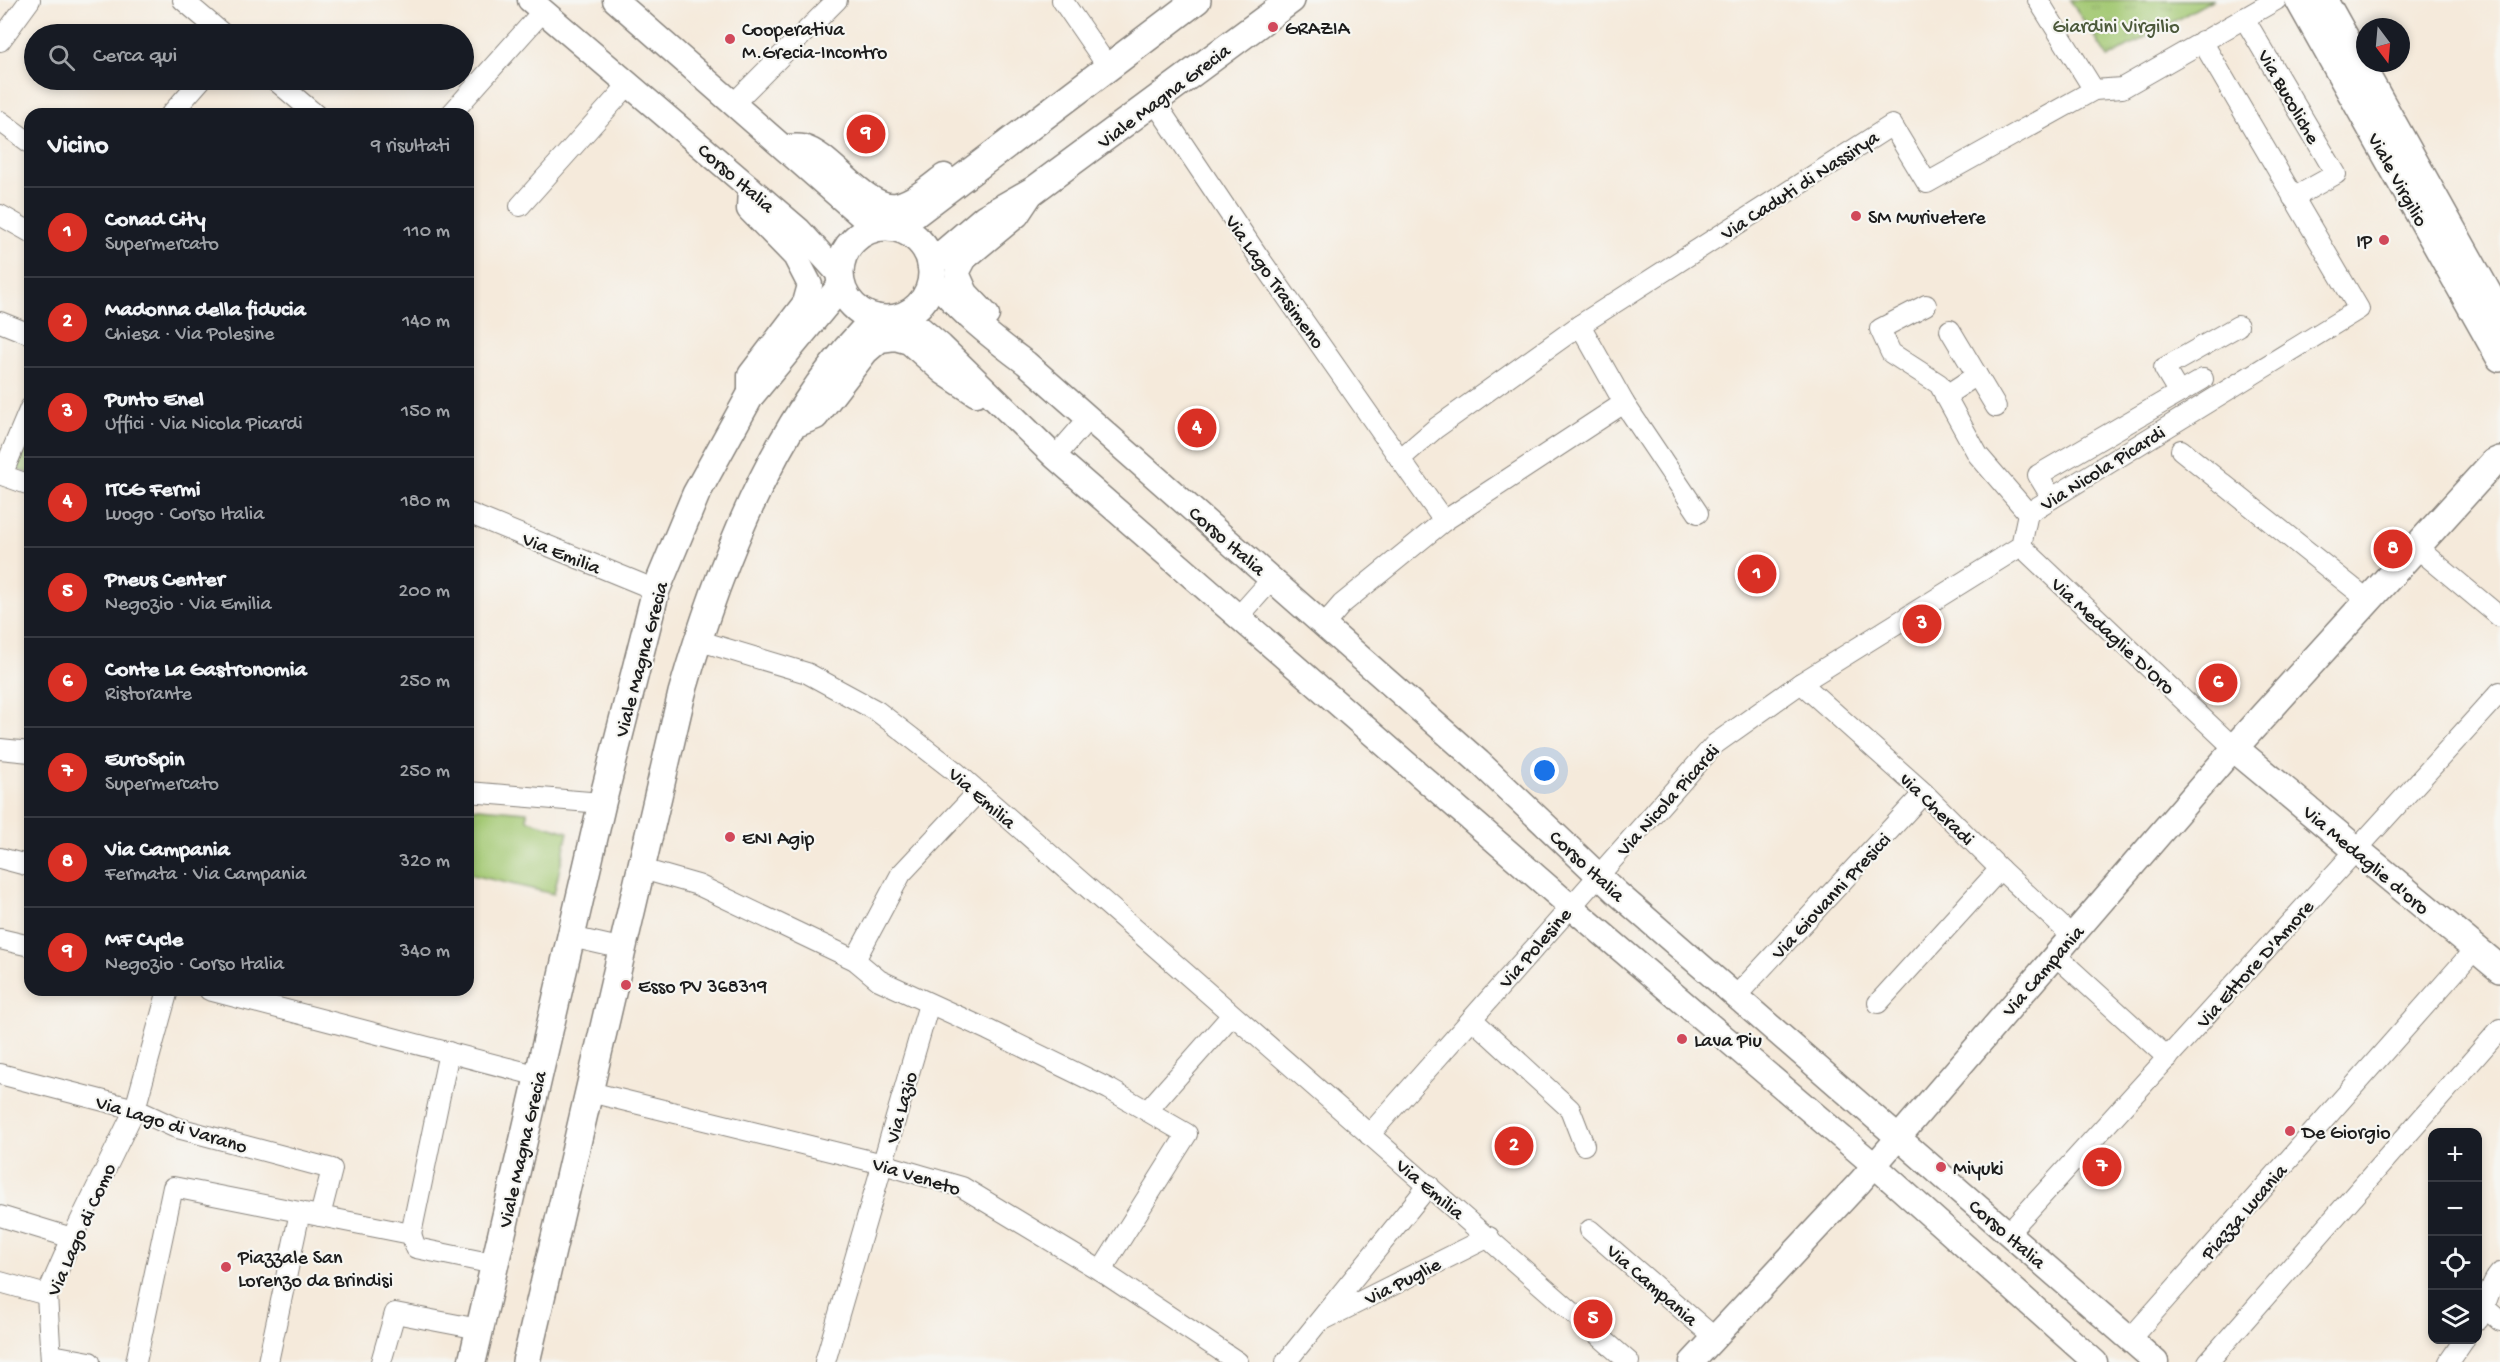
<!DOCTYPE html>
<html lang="it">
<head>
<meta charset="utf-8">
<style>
  :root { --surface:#171b24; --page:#242831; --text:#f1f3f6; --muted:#9ea1a6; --line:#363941; --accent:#d93025 }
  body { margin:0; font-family:"Gochi Hand",sans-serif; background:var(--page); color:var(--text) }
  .controls { position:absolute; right:18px; bottom:18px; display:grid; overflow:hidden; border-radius:12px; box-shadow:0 3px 9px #0003 }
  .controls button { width:54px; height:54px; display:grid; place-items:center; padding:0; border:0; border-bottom:2px solid var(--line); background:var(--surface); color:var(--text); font:30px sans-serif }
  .compass { position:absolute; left:2356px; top:18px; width:54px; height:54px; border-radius:50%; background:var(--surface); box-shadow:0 3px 9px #0003; rotate:164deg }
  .you { position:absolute; left:1545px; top:771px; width:21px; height:21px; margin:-15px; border:4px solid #fff; border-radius:50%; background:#1a73e8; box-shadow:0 0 0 9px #1a73e833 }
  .badge { display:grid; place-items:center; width:39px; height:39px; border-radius:50%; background:var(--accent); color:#fff; font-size:20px; font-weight:700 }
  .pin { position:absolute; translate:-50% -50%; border:3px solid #fff; box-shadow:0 2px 6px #0006 }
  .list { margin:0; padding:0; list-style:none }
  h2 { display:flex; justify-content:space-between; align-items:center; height:78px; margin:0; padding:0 24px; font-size:26px }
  h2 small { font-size:20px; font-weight:400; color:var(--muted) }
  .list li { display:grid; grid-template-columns:39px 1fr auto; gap:18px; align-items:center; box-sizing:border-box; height:90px; padding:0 24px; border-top:2px solid var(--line) }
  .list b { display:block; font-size:22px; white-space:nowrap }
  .list p { margin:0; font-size:20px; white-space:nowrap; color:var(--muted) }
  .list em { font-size:20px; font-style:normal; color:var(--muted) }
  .icon { flex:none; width:33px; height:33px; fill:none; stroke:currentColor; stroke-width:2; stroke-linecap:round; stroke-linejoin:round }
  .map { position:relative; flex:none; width:2500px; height:1362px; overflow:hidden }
  .search { position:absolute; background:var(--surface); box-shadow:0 3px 9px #0003; left:24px; top:24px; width:450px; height:66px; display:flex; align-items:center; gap:15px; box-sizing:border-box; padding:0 21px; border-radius:33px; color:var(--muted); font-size:22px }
  .panel { position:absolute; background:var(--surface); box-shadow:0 3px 9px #0003; left:24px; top:108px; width:450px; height:888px; border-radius:18px }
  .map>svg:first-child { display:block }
  .green { fill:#a4c974; stroke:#607248; stroke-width:1.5 }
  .park { fill:url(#park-tufts); stroke:#607248; stroke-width:1.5 }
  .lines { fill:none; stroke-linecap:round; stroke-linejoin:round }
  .minor-casing { stroke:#88837c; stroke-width:22 }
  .tertiary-casing { stroke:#88837c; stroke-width:27 }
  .secondary-casing { stroke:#88837c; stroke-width:30 }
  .minor { stroke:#fff; stroke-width:20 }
  .tertiary { stroke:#fff; stroke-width:24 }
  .secondary { stroke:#fff; stroke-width:27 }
  .poi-dot { fill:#d1495b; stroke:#f6f6f2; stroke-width:2 }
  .labels { text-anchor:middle; stroke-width:4.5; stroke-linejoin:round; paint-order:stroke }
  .park-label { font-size:20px; fill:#4c593b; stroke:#f6f6f2 }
  .poi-label { font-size:20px; fill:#1c1c1c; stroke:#f6f6f2; text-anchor:start }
  .street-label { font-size:20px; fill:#1c1c1c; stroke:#f6f6f2 }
</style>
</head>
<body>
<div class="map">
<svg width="2500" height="1362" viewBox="0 0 2500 1362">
  <defs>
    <pattern id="park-tufts" width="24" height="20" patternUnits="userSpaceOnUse" patternTransform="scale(1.5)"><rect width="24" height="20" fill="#a4c974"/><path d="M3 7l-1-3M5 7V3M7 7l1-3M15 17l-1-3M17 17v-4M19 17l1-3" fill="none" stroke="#8dac64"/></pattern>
  </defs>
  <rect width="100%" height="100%" fill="#f6f6f2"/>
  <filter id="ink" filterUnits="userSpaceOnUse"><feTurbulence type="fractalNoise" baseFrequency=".0167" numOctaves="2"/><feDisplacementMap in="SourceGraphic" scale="12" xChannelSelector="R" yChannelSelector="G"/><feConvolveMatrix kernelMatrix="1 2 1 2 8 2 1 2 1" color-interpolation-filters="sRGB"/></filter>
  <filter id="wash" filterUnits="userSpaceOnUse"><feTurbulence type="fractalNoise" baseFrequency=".008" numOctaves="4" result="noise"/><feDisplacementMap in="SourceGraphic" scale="24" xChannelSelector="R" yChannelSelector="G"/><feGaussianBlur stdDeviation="1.35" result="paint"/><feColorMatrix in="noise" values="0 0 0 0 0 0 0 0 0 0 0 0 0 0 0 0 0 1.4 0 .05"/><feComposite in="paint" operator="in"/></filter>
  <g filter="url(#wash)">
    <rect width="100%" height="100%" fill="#f5eadb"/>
    <g class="green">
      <polygon points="30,436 30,474 17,469"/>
      <polygon points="468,807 527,812 527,820 568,832 554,894 468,874"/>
    </g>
    <polygon class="park" points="2070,0 2212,0 2108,58"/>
  </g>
  <g filter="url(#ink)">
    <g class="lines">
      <g class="minor-casing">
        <g id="minor">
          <polyline points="183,0 223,34"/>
          <polyline points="1062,0 1108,67"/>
          <polyline points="2038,0 2094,90"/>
          <polyline points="2244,18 2336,174 2293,198"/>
          <polyline points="0,41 30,0"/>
          <polyline points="275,80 315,114"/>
          <polyline points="1154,101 1256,253 1400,459"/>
          <polyline points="733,104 837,0"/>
          <polyline points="171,114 201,80"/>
          <polyline points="451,114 543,11"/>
          <polyline points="0,121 30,143"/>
          <polyline points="520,206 629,84"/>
          <polyline points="0,215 30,232"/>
          <polyline points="1926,305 1880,329 1891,353 1939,384 1978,455 2028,513"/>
          <polyline points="0,322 30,334"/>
          <polyline points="1580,325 1624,403 1698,513"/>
          <polyline points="1950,330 1996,407"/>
          <polyline points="2179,393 2164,368 2238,326"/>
          <polyline points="1945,396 1977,375"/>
          <polyline points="30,408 2,475 30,485"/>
          <polyline points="2181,450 2368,600"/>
          <polyline points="1055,457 1089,418"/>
          <polyline points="2052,498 2038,475 2203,379"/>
          <polyline points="468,513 656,590"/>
          <polyline points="1444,521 1624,403"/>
          <polyline points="2021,546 2234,748"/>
          <polyline points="2416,547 2500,617"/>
          <polyline points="1240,615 1272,579"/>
          <polyline points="1323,626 1342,604 1444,521 1400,459 1436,428 1580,325 1892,125 1927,183 2094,90 2122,88 2276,0"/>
          <polyline points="697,640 807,673 877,711 957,773 1629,1362"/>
          <polyline points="1801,683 1924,793 2000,869 2072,936"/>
          <polyline points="0,749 30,752"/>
          <polyline points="468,792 602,803"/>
          <polyline points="0,858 30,866"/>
          <polyline points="642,869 698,885 855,960 879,980 988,1030 1109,1089 1187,1134 1101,1271"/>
          <polyline points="571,937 624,949"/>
          <polyline points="0,939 30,946"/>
          <polyline points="2055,955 2168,1058"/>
          <polyline points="855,960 901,874 978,792"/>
          <polyline points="209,990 539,1076"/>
          <polyline points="1736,996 1924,793"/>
          <polyline points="1878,1003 2000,869"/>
          <polyline points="1472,1019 1570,1109 1584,1145"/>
          <polyline points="0,1074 135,1109 174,1127 332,1169 320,1216"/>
          <polyline points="590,1092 883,1164 962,1187 1101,1271 1238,1362"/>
          <polyline points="1148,1110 1232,1015"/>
          <polyline points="1369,1135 1715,744 1801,683 2021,546 2028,513 2359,309 2202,41"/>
          <polyline points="0,1216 72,1238"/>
          <polyline points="1590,1230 1715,1338"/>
          <polyline points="2008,1233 2500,692"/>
          <polyline points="411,1234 449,1052"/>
          <polyline points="0,1282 47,1295"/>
          <polyline points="2485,1308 2500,1321"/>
          <polyline points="1323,1320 1489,1237"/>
          <path d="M2478 1320C2487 1306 2489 1285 2500 1273"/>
          <polyline points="2130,1339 2475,949"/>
          <polyline points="52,1355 90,1362"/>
          <polyline points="51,1362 47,1295 72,1238 135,1109 168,990"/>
          <polyline points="136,1362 173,1187 411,1234 416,1248 494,1264"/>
          <polyline points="268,1362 300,1212"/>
          <polyline points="381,1362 395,1313 479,1329"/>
          <polyline points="825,1362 929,1004"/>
          <polyline points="1286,1362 1429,1185"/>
          <polyline points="2208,1362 2500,1029"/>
          <polyline points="2449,1362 2464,1340"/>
        </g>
      </g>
      <g class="tertiary-casing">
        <g id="tertiary">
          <polyline points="530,0 799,230 840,275"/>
          <polyline points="615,0 875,228"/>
          <path d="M784 147C790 147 798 146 803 147 833 155 865 210 897 205 914 201 930 187 944 176"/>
          <polyline points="750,188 749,209 795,256 810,285 805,303 750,375 750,396"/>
          <path d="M932 279C960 312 991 337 1026 363L1479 762 1616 892 2156 1362"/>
          <polyline points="987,315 966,293 957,273 965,258 1017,215 1033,191"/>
          <polyline points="896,318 921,329 941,346 1055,457 1570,906 1874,1165 2095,1362"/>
          <polyline points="791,427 816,417 866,352 880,340 895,338 909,342 943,372 976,394"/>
          <polyline points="1692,1362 1860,1182 2234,748"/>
        </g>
      </g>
      <g class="secondary-casing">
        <g id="secondary">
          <polyline points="2299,0 2500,358"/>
          <polyline points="2324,0 2500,315"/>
          <polyline points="890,227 915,214 1197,0"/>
          <circle cx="886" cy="273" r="46"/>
          <polyline points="931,264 985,218 1034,190 1291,0"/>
          <polyline points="2500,460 2493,463 2234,748 2500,969"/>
          <polyline points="472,1362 602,803 656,590 696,494 750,396 841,286"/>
          <path d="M526 1362 682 693C719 565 778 411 876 318"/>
        </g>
      </g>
      <use href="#minor" class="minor"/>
      <use href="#tertiary" class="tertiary"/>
      <use href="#secondary" class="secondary"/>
    </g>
  </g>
  <g class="poi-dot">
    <circle cx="1273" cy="27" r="6"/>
    <circle cx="730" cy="39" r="6"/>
    <circle cx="1856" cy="216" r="6"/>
    <circle cx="2384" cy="240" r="6"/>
    <circle cx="730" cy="837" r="6"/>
    <circle cx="626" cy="985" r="6"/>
    <circle cx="1682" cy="1039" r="6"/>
    <circle cx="2290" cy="1131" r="6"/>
    <circle cx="1941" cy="1167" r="6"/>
    <circle cx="226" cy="1267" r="6"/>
  </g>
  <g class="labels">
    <g class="park-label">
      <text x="2116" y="32">Giardini Virgilio</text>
    </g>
    <g class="poi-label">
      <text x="1285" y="34">GRAZIA</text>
      <text x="742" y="35">Cooperativa<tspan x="742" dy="23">M.Grecia-Incontro</tspan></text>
      <text x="1868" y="223">SM Murivetere</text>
      <text x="2372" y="247" text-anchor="end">IP</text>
      <text x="742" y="844">ENI Agip</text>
      <text x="638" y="992">Esso PV 368319</text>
      <text x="1694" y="1046">Lava Piu</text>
      <text x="2302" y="1138">De Giorgio</text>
      <text x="1953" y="1174">Miyuki</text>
      <text x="238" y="1263">Piazzale San<tspan x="238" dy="23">Lorenzo da Brindisi</tspan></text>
    </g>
    <g class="street-label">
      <text transform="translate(1163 95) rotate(-37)" y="7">Viale Magna Grecia</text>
      <text transform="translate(2290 96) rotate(60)" y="7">Via Bucoliche</text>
      <text transform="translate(737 177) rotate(41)" y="7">Corso Italia</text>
      <text transform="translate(2399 179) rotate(61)" y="7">Viale Virgilio</text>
      <text transform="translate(1799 184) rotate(-33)" y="7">Via Caduti di Nassirya</text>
      <text transform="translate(1276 281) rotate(55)" y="7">Via Lago Trasimeno</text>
      <text transform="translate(2102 467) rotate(-32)" y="7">Via Nicola Picardi</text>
      <text transform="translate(1228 540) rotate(41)" y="7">Corso Italia</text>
      <text transform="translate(562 552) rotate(22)" y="7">Via Emilia</text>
      <text transform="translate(2114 635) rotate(43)" y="7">Via Medaglie D'Oro</text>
      <text transform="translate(640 659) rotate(-75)" y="7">Viale Magna Grecia</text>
      <text transform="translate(983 797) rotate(41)" y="7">Via Emilia</text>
      <text transform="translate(1667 799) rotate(-48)" y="7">Via Nicola Picardi</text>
      <text transform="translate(1938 808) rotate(44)" y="7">via Cheradi</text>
      <text transform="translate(2367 859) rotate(40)" y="7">Via Medaglie d'oro</text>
      <text transform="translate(1588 865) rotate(43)" y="7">Corso Italia</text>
      <text transform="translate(1830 895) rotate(-47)" y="7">Via Giovanni Presicci</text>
      <text transform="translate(1534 947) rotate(-49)" y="7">Via Polesine</text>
      <text transform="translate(2254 963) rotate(-48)" y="7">Via Ettore D'Amore</text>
      <text transform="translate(2042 970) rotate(-49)" y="7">Via Campania</text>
      <text transform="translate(900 1107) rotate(-74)" y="7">Via Lazio</text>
      <text transform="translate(172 1123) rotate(17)" y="7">Via Lago di Varano</text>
      <text transform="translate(521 1149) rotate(-77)" y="7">Viale Magna Grecia</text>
      <text transform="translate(917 1175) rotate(17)" y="7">Via Veneto</text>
      <text transform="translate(1431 1188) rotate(40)" y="7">Via Emilia</text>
      <text transform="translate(2243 1211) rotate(-49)" y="7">Piazza Lucania</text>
      <text transform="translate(80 1229) rotate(-66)" y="7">Via Lago di Como</text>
      <text transform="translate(2008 1233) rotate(41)" y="7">Corso Italia</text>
      <text transform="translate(1402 1280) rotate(-27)" y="7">Via Puglie</text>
      <text transform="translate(1653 1284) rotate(41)" y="7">Via Campania</text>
    </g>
  </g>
</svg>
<div class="controls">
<button>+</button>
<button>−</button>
<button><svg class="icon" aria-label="locate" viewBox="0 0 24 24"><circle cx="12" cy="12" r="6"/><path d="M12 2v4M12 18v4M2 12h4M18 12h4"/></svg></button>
<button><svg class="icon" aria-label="layers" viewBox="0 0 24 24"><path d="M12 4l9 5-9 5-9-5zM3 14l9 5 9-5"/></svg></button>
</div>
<svg class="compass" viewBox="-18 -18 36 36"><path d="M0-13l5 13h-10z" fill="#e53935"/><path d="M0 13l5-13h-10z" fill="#9ea1a6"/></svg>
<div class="you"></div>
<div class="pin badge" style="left:1757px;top:574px">1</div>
<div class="pin badge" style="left:1514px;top:1146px">2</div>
<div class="pin badge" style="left:1922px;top:624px">3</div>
<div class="pin badge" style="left:1197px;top:428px">4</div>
<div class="pin badge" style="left:1593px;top:1319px">5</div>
<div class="pin badge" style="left:2218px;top:683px">6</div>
<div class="pin badge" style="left:2102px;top:1167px">7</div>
<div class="pin badge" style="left:2393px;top:549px">8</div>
<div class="pin badge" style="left:866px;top:134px">9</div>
<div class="search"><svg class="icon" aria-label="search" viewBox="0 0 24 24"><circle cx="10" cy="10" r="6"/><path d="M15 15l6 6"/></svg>Cerca qui</div>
<section class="panel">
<h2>Vicino<small>9 risultati</small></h2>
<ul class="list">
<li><span class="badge">1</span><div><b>Conad City</b><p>Supermercato</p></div><em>110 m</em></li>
<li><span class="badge">2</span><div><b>Madonna della fiducia</b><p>Chiesa · Via Polesine</p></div><em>140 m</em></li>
<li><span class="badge">3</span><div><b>Punto Enel</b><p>Uffici · Via Nicola Picardi</p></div><em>150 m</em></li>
<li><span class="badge">4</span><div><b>ITCG Fermi</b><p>Luogo · Corso Italia</p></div><em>180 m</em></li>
<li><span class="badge">5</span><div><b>Pneus Center</b><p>Negozio · Via Emilia</p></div><em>200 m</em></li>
<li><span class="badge">6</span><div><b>Conte La Gastronomia</b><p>Ristorante</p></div><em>250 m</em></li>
<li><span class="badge">7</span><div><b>EuroSpin</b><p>Supermercato</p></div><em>250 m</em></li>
<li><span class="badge">8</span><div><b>Via Campania</b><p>Fermata · Via Campania</p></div><em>320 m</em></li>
<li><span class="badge">9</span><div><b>MF Cycle</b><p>Negozio · Corso Italia</p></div><em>340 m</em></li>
</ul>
</section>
</div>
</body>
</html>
